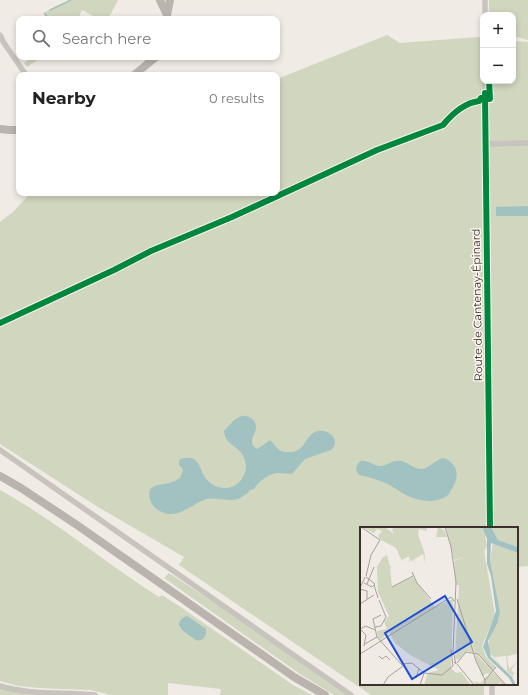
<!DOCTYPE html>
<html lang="en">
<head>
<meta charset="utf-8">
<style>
  :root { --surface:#fff; --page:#f6f6f6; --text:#222; --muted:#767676; --line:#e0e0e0 }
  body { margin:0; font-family:Montserrat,sans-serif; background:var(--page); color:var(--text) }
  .controls { position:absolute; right:12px; top:12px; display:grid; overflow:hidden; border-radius:8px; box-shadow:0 2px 6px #0003 }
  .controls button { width:36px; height:36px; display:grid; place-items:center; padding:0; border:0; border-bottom:1px solid var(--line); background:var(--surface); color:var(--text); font:20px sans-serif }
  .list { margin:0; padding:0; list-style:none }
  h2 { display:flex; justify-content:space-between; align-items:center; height:52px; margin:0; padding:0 16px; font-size:17px }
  h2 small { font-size:13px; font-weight:400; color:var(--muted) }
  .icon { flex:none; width:22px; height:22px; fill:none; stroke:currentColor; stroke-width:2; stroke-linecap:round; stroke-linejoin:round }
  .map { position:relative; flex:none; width:528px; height:695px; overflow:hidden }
  .search { position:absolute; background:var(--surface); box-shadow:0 2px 6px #0003; left:16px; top:16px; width:264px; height:44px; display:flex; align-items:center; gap:10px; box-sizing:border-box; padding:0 14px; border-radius:8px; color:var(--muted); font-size:15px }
  .panel { position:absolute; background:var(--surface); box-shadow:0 2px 6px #0003; left:16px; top:72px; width:264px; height:124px; border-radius:8px }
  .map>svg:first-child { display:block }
  .green { fill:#d1d6bf }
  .water { fill:#a1c2c1 }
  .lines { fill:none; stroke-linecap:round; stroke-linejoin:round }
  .stream { stroke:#a1c2c1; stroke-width:1.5 }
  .street { stroke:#c9c3be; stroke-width:5.5 }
  .secondary { stroke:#bab3ae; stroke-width:8 }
  .cycleway-casing { stroke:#fbf5ee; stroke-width:8 }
  .cycleway { stroke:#00873e; stroke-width:6 }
  .labels { text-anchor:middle; stroke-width:3; stroke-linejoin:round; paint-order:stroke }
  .street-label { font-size:11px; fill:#3b302b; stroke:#fbf5ee }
  .inset-road { fill:none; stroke:#a8a09b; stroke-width:1 }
  .view { fill:#1d4ed8; fill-opacity:0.15; stroke:#1d4ed8; stroke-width:2 }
  .inset-edge { fill:none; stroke:#3b302b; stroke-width:2 }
</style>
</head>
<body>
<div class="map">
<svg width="528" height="695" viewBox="0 0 528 695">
  <rect width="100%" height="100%" fill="#f0ebe5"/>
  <g class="green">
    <polygon points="71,0 118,0 108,19 99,19 82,10 78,19 47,19 43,13"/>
    <polygon points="489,0 528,0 528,40 513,36 513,15 489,15"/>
    <polygon points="387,35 400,43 478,37 483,37 483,81 513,81 513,41 528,42 528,566 517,567 517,528 361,528 361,684 484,684 484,695 371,695 179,565 184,557 98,507 0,444 0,222 13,212 28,196 33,193 277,193 277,79"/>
    <polygon points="33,57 42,57 27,67 24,63"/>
    <path d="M0 490C56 521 105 563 159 597L162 595 179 606 293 685 312 695H220L221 689 168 683V695H111L90 690 39 688 19 686 0 681Z"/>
    <polygon points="169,573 245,623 346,695 334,695 300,674 164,578"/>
    <polygon points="0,689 19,692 63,695 0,695"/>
  </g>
  <g class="water">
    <polygon points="528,206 528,216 496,216 496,207"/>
    <path d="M241 416C249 415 257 420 256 429 255 433 252 437 252 442 252 445 254 447 257 449L263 445 270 440C276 445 277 452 287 452 288 452 292 452 293 452 304 450 305 439 313 433 325 425 343 439 331 450L305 459 292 474C287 474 283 473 279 473 269 473 259 481 254 489L250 490C248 493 247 494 243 496 242 497 240 498 238 499 229 502 217 497 207 499 192 503 179 520 162 512 157 510 153 507 151 502 150 499 148 494 150 490 153 484 163 485 169 483 173 482 177 480 180 478L183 470C181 465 177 467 180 459 201 453 198 470 208 481 217 490 233 491 241 480 244 476 246 471 246 466 245 445 225 448 224 431L234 420Z"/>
    <path d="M443 458C459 463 460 478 451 490 450 492 448 496 445 497 442 499 435 501 430 501 422 501 411 498 404 494 398 491 394 487 388 484 379 480 369 477 359 475L356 470C359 452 371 466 380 466 387 466 393 459 401 461 408 462 414 469 421 469 429 469 435 460 443 458Z"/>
    <path d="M186 616 189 617 206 629C207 636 203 642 196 640 188 634 169 625 186 616Z"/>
  </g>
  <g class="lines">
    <g class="stream">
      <polyline points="50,10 71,0"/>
      <polyline points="45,14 49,19"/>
    </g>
    <g class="street">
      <polyline points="485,0 485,15"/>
      <polyline points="0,35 4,43 26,75"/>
      <polyline points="485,81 490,528"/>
      <polyline points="486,144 528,143"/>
      <polyline points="0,450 351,695"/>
      <polyline points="492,684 492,695"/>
      <path d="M0 686C29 695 64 692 95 695"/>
    </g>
    <g class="secondary">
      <polyline points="160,0 167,15"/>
      <polyline points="167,19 167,15 170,0"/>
      <polyline points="134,75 156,57"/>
      <polyline points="0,129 9,130 19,130"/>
      <polyline points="0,476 21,488 77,525 294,677 325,695"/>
    </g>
    <g class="cycleway-casing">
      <g id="cycleway">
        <polyline points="485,93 490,528"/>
        <path d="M0 323 114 270 151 251 232 217 377 150 443 125C452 114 465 103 479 101L481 98 490 99 489 81"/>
      </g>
    </g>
    <use href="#cycleway" class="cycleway"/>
  </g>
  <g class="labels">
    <g class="street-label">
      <text transform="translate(477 305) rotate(-91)" y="4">Route de Cantenay-Épinard</text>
    </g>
  </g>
  <g transform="translate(360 527)">
    <rect width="158" height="158" fill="#f0ebe5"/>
    <path d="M2 0H25L34 7 32 3 34 0H68L66 4 59 2 58 8 64 24 66 38 63 27 53 33 56 38 52 33 46 36 50 33 49 29 42 33 43 36 36 21 21 13 18 9 22 4 17 2 14 6ZM78 0 84 3 87 10H76ZM86 0H122L125 8 127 19 124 24 135 88 122 119 126 130 136 140 132 144 115 126 111 113 114 125 107 124 98 133 95 131 99 58H96L94 34 104 30 94 33ZM131 0H158V20L138 13ZM133 16 158 26V127L147 129 149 142 158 134 151 143 155 147 158 146V147H153V150L129 125V111L138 95 140 85 130 33ZM146 129 147 139V144L133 130ZM27 28 30 40 34 38 30 41 32 60 53 50 75 80 93 72 91 141 96 146 101 145 111 158H64L68 146 79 143 50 128 35 116 29 105 21 113 18 110 17 104 27 102 24 94 29 89 18 65 17 40 23 30ZM118 127 132 144 129 147 127 146 122 149 115 129ZM133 145 146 158H140L141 155 136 158H118L112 154 120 156Z" fill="#d1d6bf" fill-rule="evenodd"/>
    <path d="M122 0H131L138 13 158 20V26L131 16 130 33 140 85 138 95 128 114 131 130 152 150 156 158H153L149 151 128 131 123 120 136 84 131 49 127 37V12Z" fill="#a1c2c1"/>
    <path class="inset-road" d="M1 0 20 13 11 28 6 49M85 0 91 20 96 55 93 124 96 137 94 135M52 45 57 56 71 72M4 56 12 60 15 57 6 50M7 57 14 40M14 58 18 71M32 60 53 49M0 61 5 50M0 62 7 64V72M97 72 116 134 125 153M0 77 14 68M21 88 13 92 17 110 42 138M15 100 21 99 26 90 19 73M0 102 6 108 4 119M0 102 6 99 15 103M5 117 17 110M91 122 93 139M0 127 91 70 94 74M19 129 22 132 26 129 30 133M97 136 106 125 118 127 146 158M43 137 52 136 64 146M97 137 114 158M64 146 82 148 93 139M56 149V151L59 141M23 158 28 150 43 139M60 158 64 146M125 158V153L136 140"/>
    <path class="view" d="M85 69 112 115 52 152 25 106Z"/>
    <rect width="158" height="158" class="inset-edge"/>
  </g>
</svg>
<div class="controls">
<button>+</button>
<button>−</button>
</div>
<div class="search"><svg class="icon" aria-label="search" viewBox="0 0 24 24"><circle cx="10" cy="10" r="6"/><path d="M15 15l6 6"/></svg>Search here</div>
<section class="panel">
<h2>Nearby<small>0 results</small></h2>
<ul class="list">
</ul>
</section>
</div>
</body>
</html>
